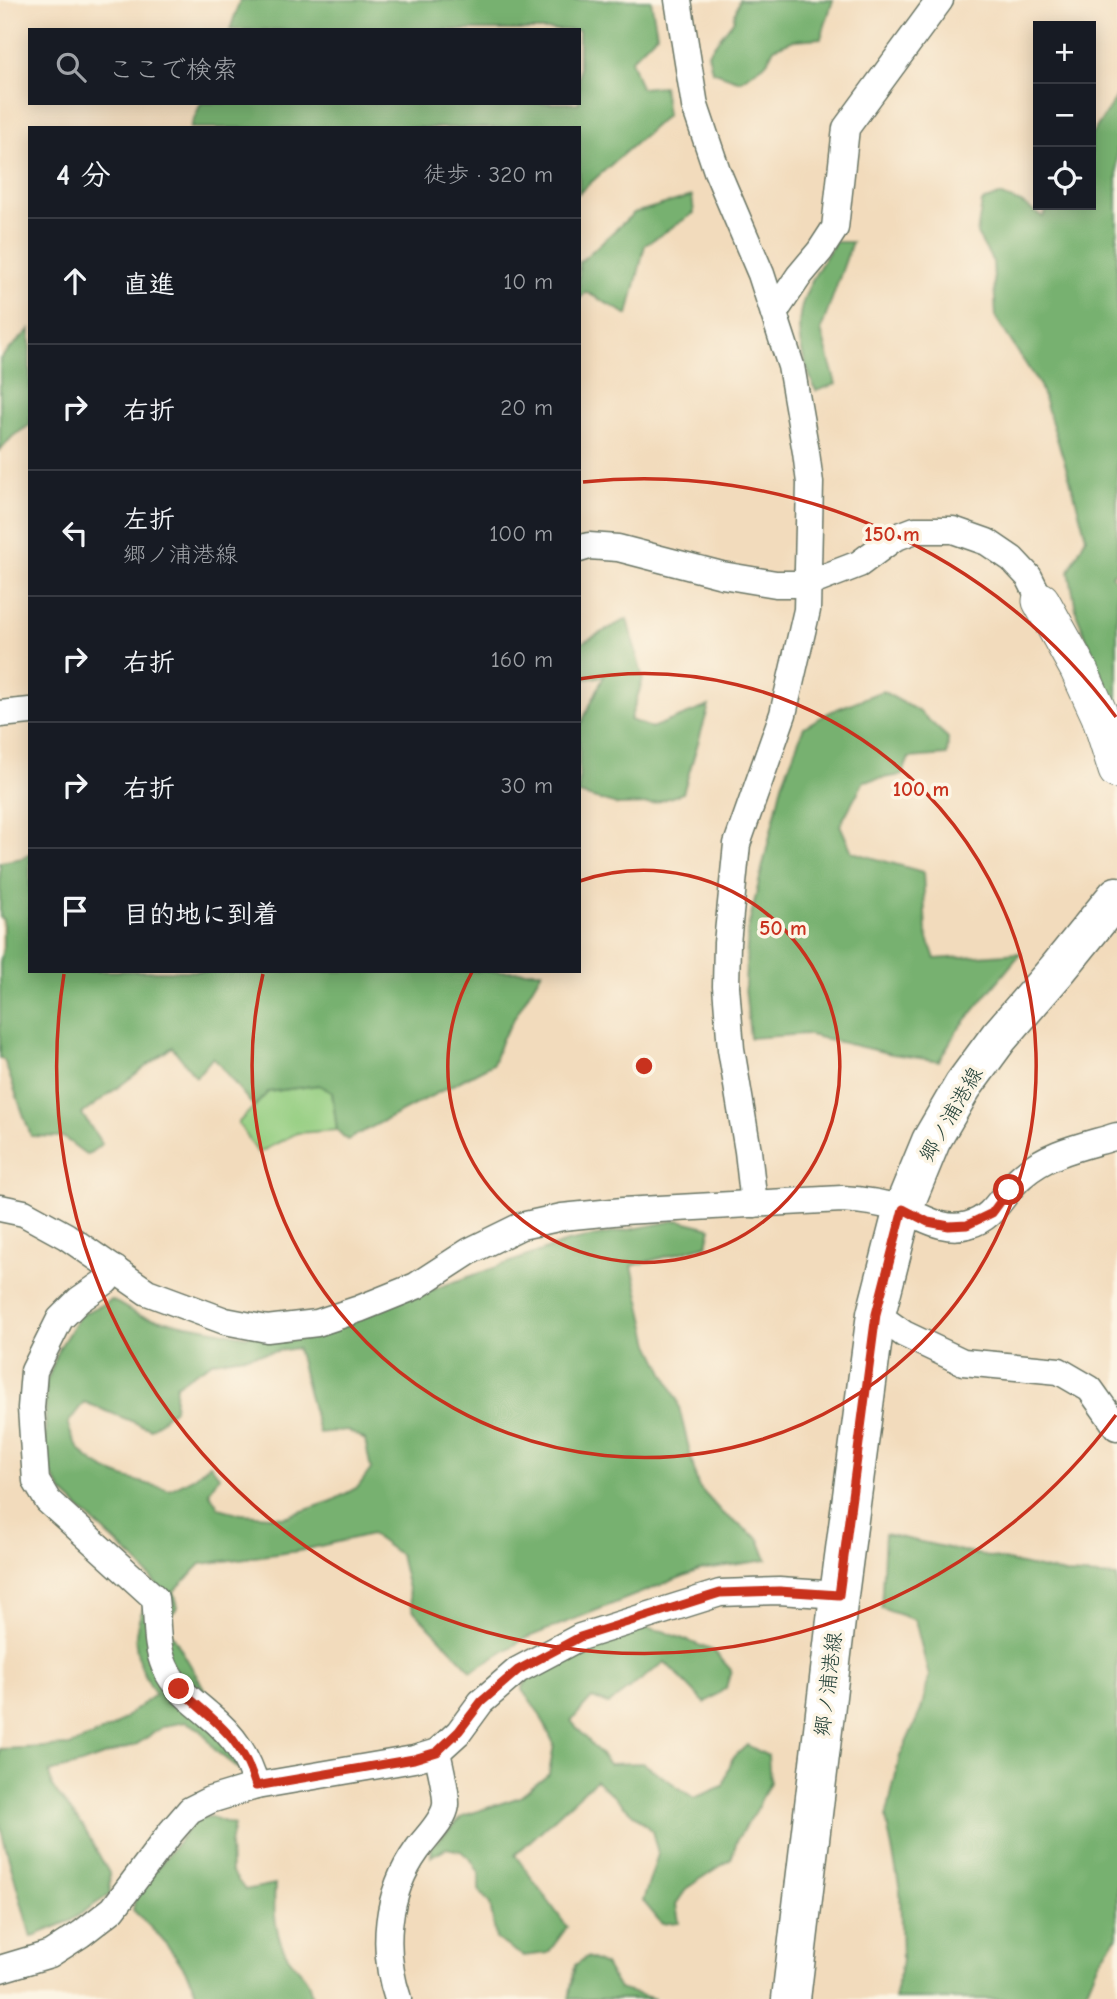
<!DOCTYPE html>
<html lang="ja">
<head>
<meta charset="utf-8">
<style>
  :root { --surface:#171b24; --page:#242831; --text:#f1f3f6; --muted:#9ea1a6; --line:#363941 }
  body { margin:0; font-family:"Comic Neue","Klee One",sans-serif; background:var(--page); color:var(--text) }
  .controls { position:absolute; right:21px; top:21px; display:grid; overflow:hidden; border-radius:0px; box-shadow:0 4px 18px #0003 }
  .controls button { width:63px; height:63px; display:grid; place-items:center; padding:0; border:0; border-bottom:2px solid var(--line); background:var(--surface); color:var(--text); font:35px sans-serif }
  .stop { position:absolute; width:21px; height:21px; margin:-16px; border:5px solid #c8321e; border-radius:50%; background:#fff }
  .stop.end { background:#c8321e; border-color:#fff; box-shadow:0 2px 7px #0008 }
  .list { margin:0; padding:0; list-style:none }
  h2 { display:flex; justify-content:space-between; align-items:center; height:91px; margin:0; padding:0 28px; font-size:30px }
  h2 small { font-size:23px; font-weight:400; color:var(--muted) }
  .list li { display:grid; grid-template-columns:46px 1fr auto; gap:21px; align-items:center; box-sizing:border-box; height:126px; padding:0 28px; border-top:2px solid var(--line) }
  .list b { display:block; font-size:26px; white-space:nowrap }
  .list p { margin:0; font-size:23px; white-space:nowrap; color:var(--muted) }
  .list em { font-size:23px; font-style:normal; color:var(--muted) }
  .icon { flex:none; width:38px; height:38px; fill:none; stroke:currentColor; stroke-width:2; stroke-linecap:round; stroke-linejoin:round }
  .map { position:relative; flex:none; width:1117px; height:1999px; overflow:hidden }
  .search { position:absolute; background:var(--surface); box-shadow:0 4px 18px #0003; left:28px; top:28px; width:553px; height:77px; display:flex; align-items:center; gap:18px; box-sizing:border-box; padding:0 24px; border-radius:0px; color:var(--muted); font-size:26px }
  .panel { position:absolute; background:var(--surface); box-shadow:0 4px 18px #0003; left:28px; top:126px; width:553px; height:847px; border-radius:0px }
  .map>svg:first-child { display:block }
  .green { fill:#94ce81; stroke:#5a865a; stroke-width:2 }
  .forest { fill:#77b16f; stroke:#4b7752; stroke-width:2; fill-rule:evenodd }
  .lines { fill:none; stroke-linecap:round; stroke-linejoin:round }
  .street-casing { stroke:#697464; stroke-width:29 }
  .secondary-casing { stroke:#697464; stroke-width:39 }
  .primary-casing { stroke:#697464; stroke-width:41 }
  .street { stroke:#fff; stroke-width:26 }
  .secondary { stroke:#fff; stroke-width:37 }
  .primary { stroke:#fff; stroke-width:38 }
  .route { stroke:#c8321e; stroke-width:9 }
  .ring { fill:none; stroke:#c8321e; stroke-width:3.5 }
  .labels { text-anchor:middle; stroke-width:7; stroke-linejoin:round; paint-order:stroke }
  .street-label { font-size:21px; fill:#1f3d34; stroke:#fcf5e5 }
  .centre { fill:#c8321e; stroke:#fcf5e5; stroke-width:3.5 }
  .ring-label { font-size:21px; text-anchor:middle; font-weight:bold; fill:#c8321e; stroke:#fcf5e5; stroke-width:7; stroke-linejoin:round; paint-order:stroke }
</style>
</head>
<body>
<div class="map">
<svg width="1117" height="1999" viewBox="0 0 1117 1999">
  <rect width="100%" height="100%" fill="#fcf5e5"/>
  <filter id="ink" filterUnits="userSpaceOnUse"><feTurbulence type="fractalNoise" baseFrequency=".0143" numOctaves="2"/><feDisplacementMap in="SourceGraphic" scale="14" xChannelSelector="R" yChannelSelector="G"/><feConvolveMatrix kernelMatrix="1 2 1 2 8 2 1 2 1" color-interpolation-filters="sRGB"/></filter>
  <filter id="wash" filterUnits="userSpaceOnUse"><feTurbulence type="fractalNoise" baseFrequency=".00686" numOctaves="4" result="noise"/><feDisplacementMap in="SourceGraphic" scale="28" xChannelSelector="R" yChannelSelector="G"/><feGaussianBlur stdDeviation="1.57" result="paint"/><feColorMatrix in="noise" values="0 0 0 0 0 0 0 0 0 0 0 0 0 0 0 0 0 1.4 0 .05"/><feComposite in="paint" operator="in"/></filter>
  <g filter="url(#wash)">
    <rect width="100%" height="100%" fill="#f2dbbc"/>
    <polygon class="green" points="319,1085 332,1092 337,1130 297,1133 258,1153 238,1123 268,1092"/>
    <g class="forest">
      <polygon points="240,0 651,0 657,34 631,60 641,88 663,86 667,115 579,193 579,128 190,128 201,103 579,103 579,30 230,30"/>
      <polygon points="739,0 833,0 821,38 794,40 774,48 767,62 740,81 712,71 708,53 733,21"/>
      <polygon points="1117,96 1117,570 1112,575 1117,583 1117,712 1077,615 1069,571 1086,537 1070,479 1040,386 996,318 993,262 977,234 982,202 999,195 1021,203 1043,217 1050,205 1091,205 1091,136"/>
      <polygon points="692,196 694,213 645,245 628,315 586,292 579,299 579,263 634,213"/>
      <path d="M835 242H852L821 330 836 384 816 391C786 323 798 300 835 242Z"/>
      <polygon points="30,329 30,425 13,436 0,450 0,359"/>
      <polygon points="627,619 643,679 630,720 651,728 709,706 683,793 652,804 617,805 579,794 579,728 604,676 579,680 579,644"/>
      <polygon points="882,691 920,712 948,738 947,755 909,758 902,775 864,781 840,825 852,852 923,872 926,932 935,959 1021,953 956,1032 939,1061 892,1054 805,1034 750,1038 745,986 748,929 782,784 804,727 832,711"/>
      <polygon points="30,854 30,971 542,971 502,1039 493,1064 347,1140 337,1130 332,1092 319,1085 268,1092 254,1107 213,1057 196,1077 172,1047 82,1114 102,1144 87,1155 63,1137 31,1136 4,1060 0,1059 0,963 3,948 3,920 0,917 0,862 23,858"/>
      <path d="M678 1220 711 1228 707 1245 632 1266 650 1344 677 1399 698 1486 722 1513 759 1539 767 1560 699 1570 526 1638 472 1671 413 1610 400 1555 371 1534 299 1551 201 1564 174 1591 178 1607 165 1622 218 1712 239 1769 217 1752 200 1729 186 1722 164 1726 137 1744 81 1764 49 1772 52 1787 84 1828 109 1873 110 1894 70 1921 31 1937 0 1826V1749L70 1746 115 1726 155 1694C129 1652 129 1625 157 1585L134 1559 63 1493 45 1464 46 1383 60 1347 80 1315 112 1300 140 1316 246 1336 423 1293 567 1242ZM297 1348 319 1433 347 1430 365 1440 371 1469 358 1487 332 1501 285 1517 241 1514 219 1508 209 1492 219 1476 210 1464 193 1478 170 1490C131 1479 76 1471 68 1423L84 1402 151 1429 174 1409 176 1385 214 1361Z"/>
      <polygon points="885,1534 1066,1574 1117,1577 1117,1937 1099,1961 1083,1999 894,1999 902,1960 900,1890 886,1818 900,1756 921,1710 929,1676 915,1620 881,1608"/>
      <polygon points="639,1627 663,1631 714,1651 731,1670 726,1688 705,1703 665,1662 608,1704 592,1698 571,1721 609,1764 643,1763 694,1798 723,1786 732,1759 747,1745 768,1756 770,1782 756,1811 738,1838 731,1859 687,1888 676,1904 679,1922 662,1924 643,1901 658,1854 652,1831 596,1780 515,1855 567,1927 548,1953 523,1956 496,1939 490,1904 479,1890 479,1873 472,1861 461,1851 446,1848 431,1857 432,1846 463,1816 520,1797 549,1774 554,1744 539,1713 522,1690 530,1673 567,1650"/>
      <path d="M211 1817 234 1825 230 1844 231 1871 245 1890 275 1884C273 1909 274 1937 289 1958 303 1977 308 1973 312 1999H191L196 1993C184 1960 158 1934 133 1910L136 1895 197 1818Z"/>
      <polygon points="587,1957 605,1965 619,1989 655,1999 569,1999 575,1965"/>
    </g>
  </g>
  <g filter="url(#ink)">
    <g class="lines">
      <g class="street-casing">
        <g id="street">
          <polyline points="678,0 695,106 717,171 761,274 791,366 806,452 810,483 807,610 783,714 737,844 727,943 726,986 731,1049 748,1151 754,1204"/>
          <polyline points="774,313 799,276 820,251 835,228 846,128 940,0"/>
          <polyline points="579,549 589,546 618,548 722,575 776,584 807,584 859,564 894,538 915,530 953,530 987,542 1012,559 1029,577 1041,601"/>
          <polyline points="0,714 30,711"/>
          <path d="M0 1208 24 1213 66 1236 147 1292 225 1321 267 1329 317 1323 359 1309 416 1286 470 1251 521 1226 562 1217 623 1211 842 1199C862 1200 882 1203 901 1209 923 1216 941 1232 968 1225 997 1217 1002 1192 1023 1175 1049 1152 1085 1146 1117 1136"/>
          <path d="M115 1269 106 1281 79 1300 60 1319 34 1371 31 1408 36 1481 48 1501 155 1598C158 1622 155 1645 165 1667 175 1689 192 1700 209 1715 233 1735 248 1756 256 1786"/>
          <polyline points="876,1314 904,1334 963,1362 1059,1371 1090,1389 1117,1427"/>
          <polyline points="0,1969 50,1954 81,1934 113,1909 171,1832 190,1810 210,1800 256,1786 414,1759 437,1752 459,1732 481,1702 518,1670 580,1637 720,1593 779,1591 839,1595"/>
          <path d="M398 1999C381 1949 386 1893 417 1850 426 1837 444 1821 446 1805 447 1794 440 1765 437 1752"/>
        </g>
      </g>
      <g class="secondary-casing">
        <polyline id="secondary" points="1041,601 1078,668 1100,716 1117,770"/>
      </g>
      <g class="primary-casing">
        <polyline id="primary" points="791,1999 839,1595 876,1314 903,1209 931,1141 963,1086 999,1037 1057,970 1117,896"/>
      </g>
      <use href="#street" class="street"/>
      <use href="#secondary" class="secondary"/>
      <use href="#primary" class="primary"/>
    </g>
  </g>
  <g class="lines" filter="url(#ink)">
    <path class="route" d="M179 1689C215 1722 242 1737 256 1786L414 1759 437 1752 459 1731 481 1702 518 1670 580 1637 720 1593 779 1591 839 1595 876 1314 903 1209 928 1222 949 1226 967 1225 992 1213 1009 1190"/>
  </g>
  <g class="ring">
    <path d="M580 881A196 196 0 1 1 472 972"/>
    <path d="M579 679A392 392 0 1 1 263 974"/>
    <path d="M1116 1415A587 587 0 0 1 64 974M583 482A587 587 0 0 1 1116 717"/>
  </g>
  <g class="labels">
    <g class="street-label">
      <text transform="translate(951 1114) rotate(-60)" y="7">郷ノ浦港線</text>
      <text transform="translate(828 1684) rotate(-83)" y="7">郷ノ浦港線</text>
    </g>
  </g>
  <circle cx="644" cy="1066" r="10" class="centre"/>
  <g class="ring-label">
    <text x="892" y="541">150 m</text>
    <text x="921" y="796">100 m</text>
    <text x="783" y="935">50 m</text>
  </g>
</svg>
<div class="controls">
<button>+</button>
<button>−</button>
<button><svg class="icon" aria-label="locate" viewBox="0 0 24 24"><circle cx="12" cy="12" r="6"/><path d="M12 2v4M12 18v4M2 12h4M18 12h4"/></svg></button>
</div>
<div class="stop" style="left:1009px;top:1190px"></div>
<div class="stop end" style="left:179px;top:1689px"></div>
<div class="search"><svg class="icon" aria-label="search" viewBox="0 0 24 24"><circle cx="10" cy="10" r="6"/><path d="M15 15l6 6"/></svg>ここで検索</div>
<section class="panel">
<h2>4 分<small>徒歩 · 320 m</small></h2>
<ul class="list">
<li><svg class="icon" aria-label="ahead" viewBox="0 0 24 24"><path d="M12 20V5M6 11l6-6 6 6"/></svg><div><b>直進</b></div><em>10 m</em></li>
<li><svg class="icon" aria-label="right" viewBox="0 0 24 24"><path d="M7 20v-9h11M14 6l5 5-5 5"/></svg><div><b>右折</b></div><em>20 m</em></li>
<li><svg class="icon" aria-label="left" viewBox="0 0 24 24"><path d="M17 20v-9H6M10 6l-5 5 5 5"/></svg><div><b>左折</b><p>郷ノ浦港線</p></div><em>100 m</em></li>
<li><svg class="icon" aria-label="right" viewBox="0 0 24 24"><path d="M7 20v-9h11M14 6l5 5-5 5"/></svg><div><b>右折</b></div><em>160 m</em></li>
<li><svg class="icon" aria-label="right" viewBox="0 0 24 24"><path d="M7 20v-9h11M14 6l5 5-5 5"/></svg><div><b>右折</b></div><em>30 m</em></li>
<li><svg class="icon" aria-label="arrive" viewBox="0 0 24 24"><path d="M6 21V4h12l-3 4 3 4H6"/></svg><div><b>目的地に到着</b></div></li>
</ul>
</section>
</div>
</body>
</html>
